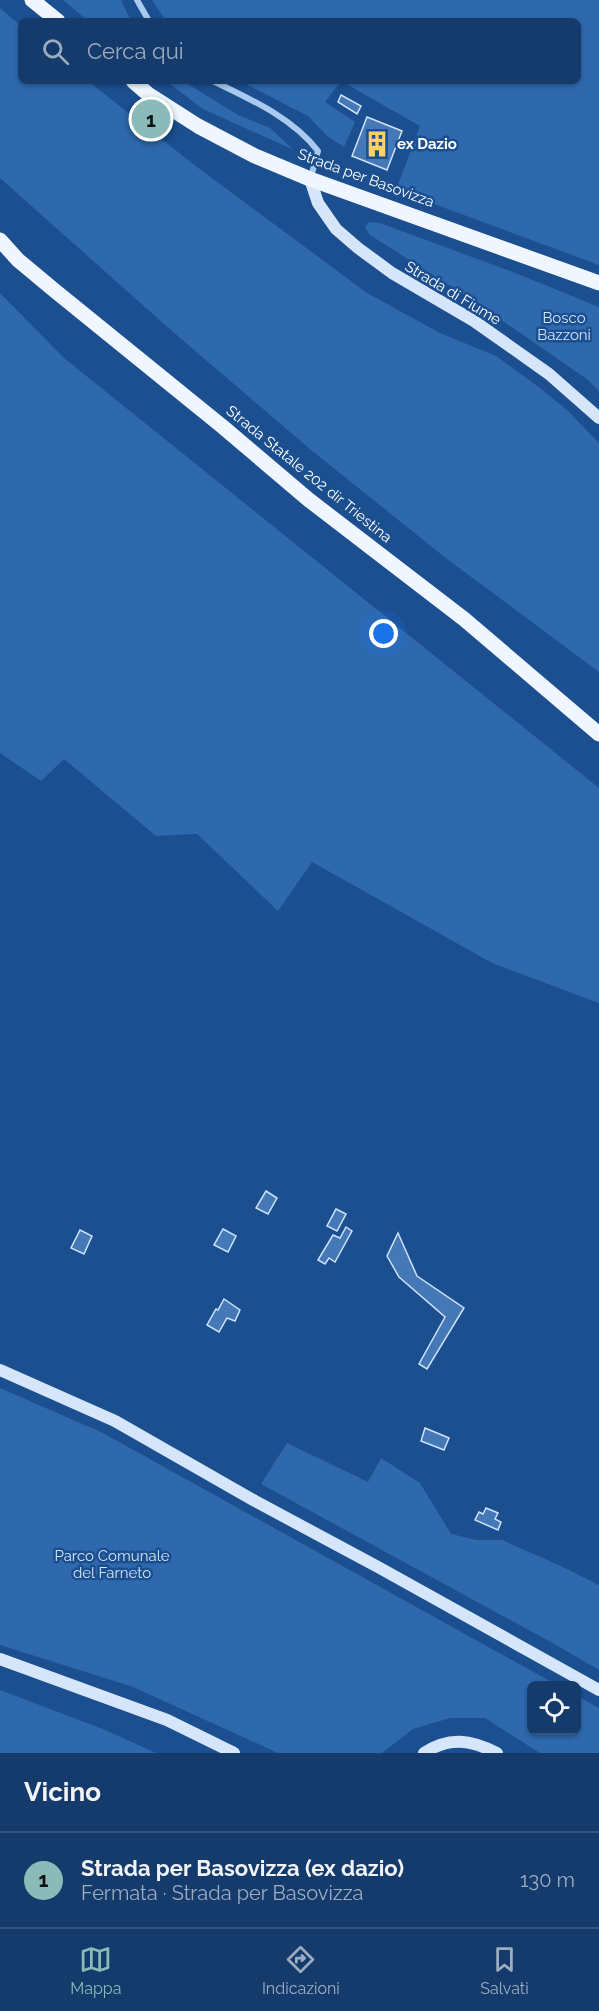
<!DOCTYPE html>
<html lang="it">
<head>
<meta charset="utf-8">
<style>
  :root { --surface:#143b6b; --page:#1d4271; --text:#f1f3f6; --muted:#9dadc1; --line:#33557e; --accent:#8bbbb9 }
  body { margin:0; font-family:Raleway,sans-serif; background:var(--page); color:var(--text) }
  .controls { position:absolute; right:18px; bottom:18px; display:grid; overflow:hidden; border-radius:9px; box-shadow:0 2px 4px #0004 }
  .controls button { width:54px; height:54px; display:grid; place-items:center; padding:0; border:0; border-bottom:2px solid var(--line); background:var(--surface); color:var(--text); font:30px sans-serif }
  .you { position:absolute; left:384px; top:634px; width:21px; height:21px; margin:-15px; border:4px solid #fff; border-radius:50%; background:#1a73e8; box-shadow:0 0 0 9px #1a73e833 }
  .badge { display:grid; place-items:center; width:39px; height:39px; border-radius:50%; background:var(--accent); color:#111; font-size:20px; font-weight:700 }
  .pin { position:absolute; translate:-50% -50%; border:3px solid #fff; box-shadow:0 2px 6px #0006 }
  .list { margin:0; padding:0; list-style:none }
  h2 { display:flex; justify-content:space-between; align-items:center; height:78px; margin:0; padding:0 24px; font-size:26px }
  h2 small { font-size:20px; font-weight:400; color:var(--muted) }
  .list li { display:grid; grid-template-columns:39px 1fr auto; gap:18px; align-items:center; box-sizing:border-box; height:96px; padding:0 24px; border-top:2px solid var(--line) }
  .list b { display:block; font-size:22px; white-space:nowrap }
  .list p { margin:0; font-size:20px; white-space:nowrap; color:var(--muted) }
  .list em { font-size:20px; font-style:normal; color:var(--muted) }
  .icon { flex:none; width:33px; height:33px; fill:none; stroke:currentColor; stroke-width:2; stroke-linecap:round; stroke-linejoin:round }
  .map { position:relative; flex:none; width:599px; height:1753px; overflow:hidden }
  .search { position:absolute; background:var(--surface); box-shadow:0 2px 4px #0004; left:18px; right:18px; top:18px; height:66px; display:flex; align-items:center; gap:15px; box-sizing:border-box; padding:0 21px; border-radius:9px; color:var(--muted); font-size:22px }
  .sheet { height:174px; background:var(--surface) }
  nav { display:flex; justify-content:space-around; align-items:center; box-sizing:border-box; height:84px; border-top:2px solid var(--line); background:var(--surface); font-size:16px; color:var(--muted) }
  nav a { display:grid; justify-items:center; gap:3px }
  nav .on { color:var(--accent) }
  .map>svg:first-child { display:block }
  .green { fill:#2e69ad }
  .building { fill:#4478b7; stroke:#cfe3fa; stroke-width:1.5 }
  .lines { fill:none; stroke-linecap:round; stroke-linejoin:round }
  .street { stroke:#a9c9ee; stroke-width:6 }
  .secondary { stroke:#d6e6fa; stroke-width:12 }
  .primary { stroke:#f0f6ff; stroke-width:15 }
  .labels { text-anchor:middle; stroke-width:5; stroke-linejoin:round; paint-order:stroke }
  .poi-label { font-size:15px; font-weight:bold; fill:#fff; stroke:#1b4f8f; text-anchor:start }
  .street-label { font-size:15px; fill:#fff; stroke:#1b4f8f }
  .park-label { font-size:15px; fill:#cfe3fa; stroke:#1b4f8f }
</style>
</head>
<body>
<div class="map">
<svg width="599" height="1753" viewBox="0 0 599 1753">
  <rect width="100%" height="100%" fill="#1b4f8f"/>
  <g class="green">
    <polygon points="63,0 121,0 131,21 88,21"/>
    <polygon points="152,0 599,0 599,265 396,190 420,126 341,81 325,102 355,122 344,147 327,136 308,116 240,81 578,81 578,21 166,21"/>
    <polygon points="0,8 21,26 21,81 88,81 193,164 367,293 440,333 496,356 536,385 567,410 599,443 599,672 447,559 311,450 173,332 0,178"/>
    <polygon points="166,81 183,81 238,115 270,128 294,150 203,109"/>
    <polygon points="369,222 380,223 518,274 599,307 599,391 588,380 471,299 370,235 365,227"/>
    <polygon points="0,293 64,358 599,788 599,1003 492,963 312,862 278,911 197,834 156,836 64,759 41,781 0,753"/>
    <polygon points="0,1388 103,1433 557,1685 532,1686 532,1730 576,1730 577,1696 599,1708 599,1753 540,1753 485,1718 450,1718 413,1729 382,1753 278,1753 133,1687 0,1645"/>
    <polygon points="287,1443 368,1482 381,1458 420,1483 451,1534 477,1540 502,1540 561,1566 599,1585 599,1670 556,1645 261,1484"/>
    <polygon points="0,1690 103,1729 156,1753 0,1753"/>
  </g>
  <g class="building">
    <polygon points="341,95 361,106 357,114 338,102"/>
    <polygon points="367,117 402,131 387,170 352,156"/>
    <polygon points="266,1191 277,1198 268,1214 256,1208"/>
    <polygon points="336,1209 346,1214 337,1231 327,1226"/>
    <polygon points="346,1227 352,1231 335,1262 329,1258 325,1264 318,1260 333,1235 340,1238"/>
    <polygon points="223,1229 236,1236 228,1252 214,1245"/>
    <polygon points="80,1230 92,1236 84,1254 71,1248"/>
    <polygon points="398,1233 417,1276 464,1308 427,1369 419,1364 445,1317 399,1277 387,1256"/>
    <polygon points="224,1299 240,1310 235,1321 227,1318 219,1332 207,1325 216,1309 218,1310"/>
    <polygon points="425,1428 449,1438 444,1450 421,1441"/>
    <polygon points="486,1508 498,1513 495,1519 501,1522 498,1530 475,1520 479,1512 483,1514"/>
  </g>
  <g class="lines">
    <g class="street">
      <polyline points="137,0 149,21"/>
      <path d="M213 81C250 99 293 118 318 151L311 177"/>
    </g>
    <g class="secondary">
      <polyline points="310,179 318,203 336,229 358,248 392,273 474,321 549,374 599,418"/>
      <polyline points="0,1370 115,1421 255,1501 378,1567 599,1690"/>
      <polyline points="0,1659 167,1720 234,1753"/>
      <path d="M424 1753C450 1736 471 1740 497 1753"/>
    </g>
    <g class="primary">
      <polyline points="32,0 58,21"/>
      <polyline points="133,81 148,94 198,126 255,156 310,179 599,283"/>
      <polyline points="0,240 18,260 54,290 223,427 309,500 464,619 599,734"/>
    </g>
  </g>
  <defs>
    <g id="building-bare" transform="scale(2.07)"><path d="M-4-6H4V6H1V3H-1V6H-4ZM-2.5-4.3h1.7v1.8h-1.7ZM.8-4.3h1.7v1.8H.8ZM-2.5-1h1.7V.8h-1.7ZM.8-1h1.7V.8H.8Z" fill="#ffd166" stroke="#1b4f8f" stroke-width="2.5" paint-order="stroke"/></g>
  </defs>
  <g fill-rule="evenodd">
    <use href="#building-bare" x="377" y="144"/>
  </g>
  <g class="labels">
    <g class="poi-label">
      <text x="397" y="149">ex Dazio</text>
    </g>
    <g class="street-label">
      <text transform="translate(366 178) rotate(20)" y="5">Strada per Basovizza</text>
      <text transform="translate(453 293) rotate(31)" y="5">Strada di Fiume</text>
      <text transform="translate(309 474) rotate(39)" y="5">Strada Statale 202 dir Triestina</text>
    </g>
    <g class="park-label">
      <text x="564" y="323">Bosco<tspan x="564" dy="17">Bazzoni</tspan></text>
      <text x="112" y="1561">Parco Comunale<tspan x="112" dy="17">del Farneto</tspan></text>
    </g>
  </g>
</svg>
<div class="controls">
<button><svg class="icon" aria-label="locate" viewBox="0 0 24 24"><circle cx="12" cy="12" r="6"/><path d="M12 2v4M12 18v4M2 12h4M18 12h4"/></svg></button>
</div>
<div class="you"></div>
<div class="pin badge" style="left:151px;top:119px">1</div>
<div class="search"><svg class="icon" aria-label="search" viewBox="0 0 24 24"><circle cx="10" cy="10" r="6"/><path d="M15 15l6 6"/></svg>Cerca qui</div>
</div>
<section class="sheet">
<h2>Vicino<small></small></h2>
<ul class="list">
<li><span class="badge">1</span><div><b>Strada per Basovizza (ex dazio)</b><p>Fermata · Strada per Basovizza</p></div><em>130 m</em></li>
</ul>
</section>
<nav>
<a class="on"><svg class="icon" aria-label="map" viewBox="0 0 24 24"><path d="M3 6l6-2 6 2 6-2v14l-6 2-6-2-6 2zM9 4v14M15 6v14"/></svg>Mappa</a>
<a><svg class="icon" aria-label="directions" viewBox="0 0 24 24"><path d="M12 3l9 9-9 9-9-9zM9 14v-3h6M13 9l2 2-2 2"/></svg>Indicazioni</a>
<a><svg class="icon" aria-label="saved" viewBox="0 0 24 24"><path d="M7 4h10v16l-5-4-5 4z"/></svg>Salvati</a>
</nav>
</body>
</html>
